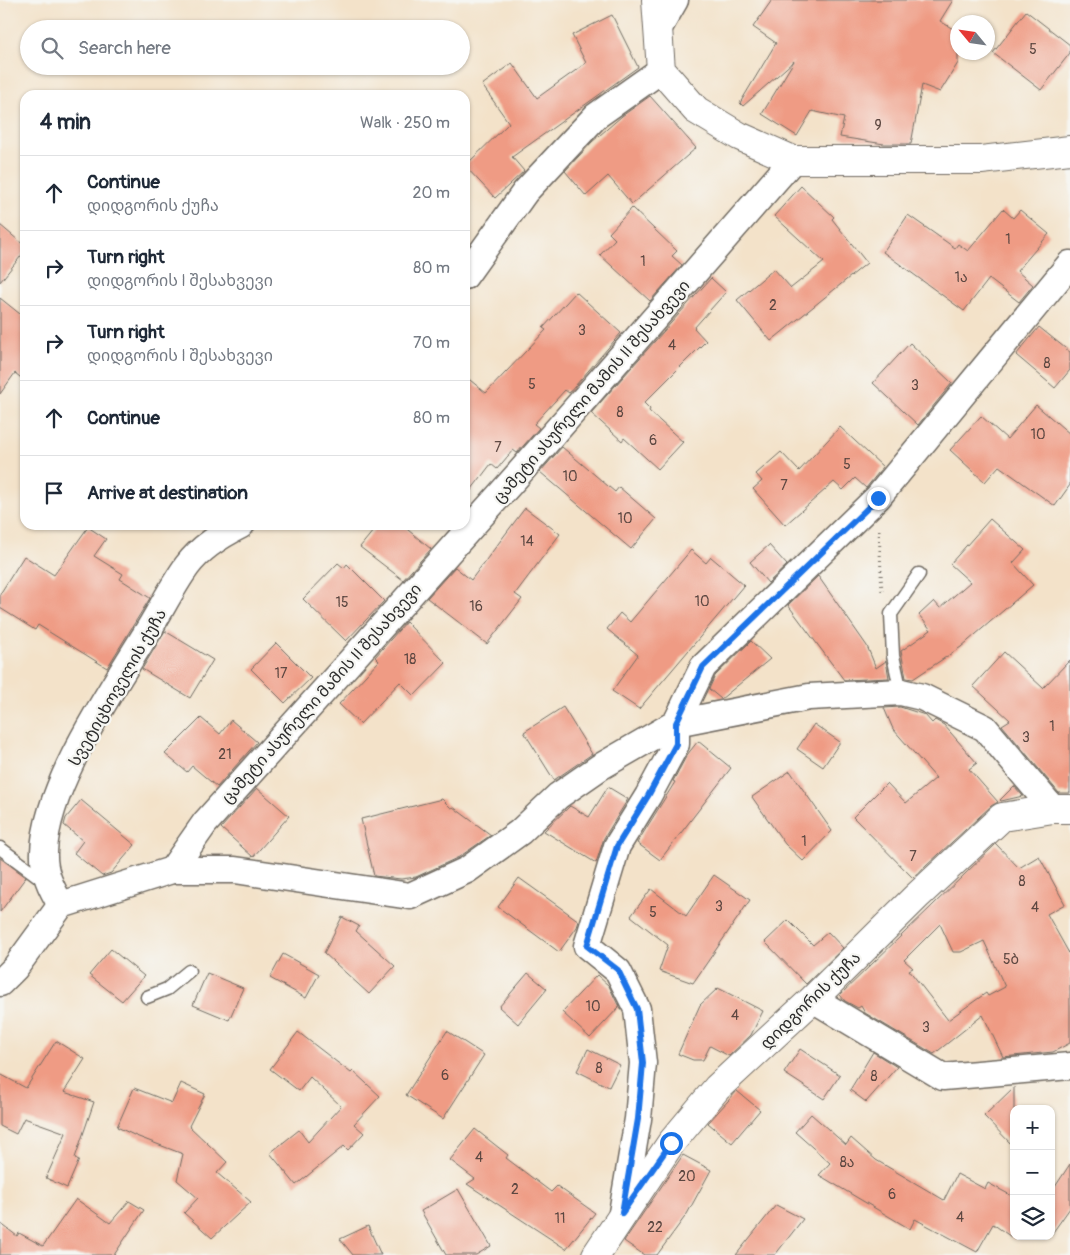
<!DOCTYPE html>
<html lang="en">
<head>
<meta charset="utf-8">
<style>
  :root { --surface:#fff; --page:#f6f6f7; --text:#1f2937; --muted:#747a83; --line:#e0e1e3 }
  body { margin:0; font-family:Pangolin,"Noto Sans Georgian",sans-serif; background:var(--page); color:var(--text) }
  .controls { position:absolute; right:15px; bottom:15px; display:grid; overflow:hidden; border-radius:10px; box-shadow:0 1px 4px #0004 }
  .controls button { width:45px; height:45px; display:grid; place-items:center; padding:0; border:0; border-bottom:1px solid var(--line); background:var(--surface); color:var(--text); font:25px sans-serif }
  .compass { position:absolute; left:950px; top:15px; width:45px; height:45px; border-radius:50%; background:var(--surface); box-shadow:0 1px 4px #0004; rotate:299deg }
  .stop { position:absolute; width:15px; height:15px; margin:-11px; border:4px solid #1a73e8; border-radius:50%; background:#fff }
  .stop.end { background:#1a73e8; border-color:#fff; box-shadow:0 1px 5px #0008 }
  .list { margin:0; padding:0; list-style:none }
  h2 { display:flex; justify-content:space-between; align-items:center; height:65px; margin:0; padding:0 20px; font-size:21px }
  h2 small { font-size:16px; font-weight:400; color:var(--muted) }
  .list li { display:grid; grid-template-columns:32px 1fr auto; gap:15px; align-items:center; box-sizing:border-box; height:75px; padding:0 20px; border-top:1px solid var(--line) }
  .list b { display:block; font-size:19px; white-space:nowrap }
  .list p { margin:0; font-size:16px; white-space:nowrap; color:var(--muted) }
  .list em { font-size:16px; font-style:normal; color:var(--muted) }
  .icon { flex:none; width:28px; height:28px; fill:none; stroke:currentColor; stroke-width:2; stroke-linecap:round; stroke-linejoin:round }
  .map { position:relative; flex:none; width:1070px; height:1255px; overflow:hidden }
  .search { position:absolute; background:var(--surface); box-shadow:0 1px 4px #0004; left:20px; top:20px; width:450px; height:55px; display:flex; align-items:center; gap:12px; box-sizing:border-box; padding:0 18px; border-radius:28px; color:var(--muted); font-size:19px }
  .panel { position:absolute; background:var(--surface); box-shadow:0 1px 4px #0004; left:20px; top:90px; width:450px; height:440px; border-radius:15px }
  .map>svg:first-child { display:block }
  .building { fill:#ef9b84; fill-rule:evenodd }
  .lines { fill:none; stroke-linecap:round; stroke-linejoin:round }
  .lane-casing { stroke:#716b62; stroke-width:15 }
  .street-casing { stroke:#716b62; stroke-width:29 }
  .secondary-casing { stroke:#716b62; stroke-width:30 }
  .path { stroke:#716b62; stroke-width:3; stroke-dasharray:1 4; stroke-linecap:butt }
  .lane { stroke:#fff; stroke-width:12 }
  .street { stroke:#fff; stroke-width:26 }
  .secondary { stroke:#fff; stroke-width:28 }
  .route { stroke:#1a73e8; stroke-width:6 }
  .labels { text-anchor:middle; stroke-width:4.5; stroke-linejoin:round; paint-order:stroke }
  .number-label { font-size:14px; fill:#5c4741 }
  .street-label { font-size:16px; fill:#2b2b2b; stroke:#f6f6f2 }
</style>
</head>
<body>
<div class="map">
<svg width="1070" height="1255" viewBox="0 0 1070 1255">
  <rect width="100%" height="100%" fill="#f6f6f2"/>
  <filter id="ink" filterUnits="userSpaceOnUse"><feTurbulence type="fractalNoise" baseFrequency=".02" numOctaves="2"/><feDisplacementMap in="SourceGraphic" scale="10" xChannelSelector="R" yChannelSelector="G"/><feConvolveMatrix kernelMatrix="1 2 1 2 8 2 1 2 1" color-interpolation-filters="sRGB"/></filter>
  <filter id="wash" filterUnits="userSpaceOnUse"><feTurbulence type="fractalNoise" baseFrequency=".0096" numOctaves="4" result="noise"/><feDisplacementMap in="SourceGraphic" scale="20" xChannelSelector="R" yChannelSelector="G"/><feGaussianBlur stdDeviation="1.12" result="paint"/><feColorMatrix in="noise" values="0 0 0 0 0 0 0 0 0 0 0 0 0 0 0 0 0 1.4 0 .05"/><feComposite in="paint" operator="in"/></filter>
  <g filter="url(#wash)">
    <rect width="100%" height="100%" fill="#f3e2c9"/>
    <g id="blocks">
      <g class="building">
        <polygon points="772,0 953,0 940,21 958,32 958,63 940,92 922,85 911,144 884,144 840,137 844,118 812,111 797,136 762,114 794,61 743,106 740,103 776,43 753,27"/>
        <polygon points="1026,11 1070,45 1070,53 1041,90 993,53"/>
        <polygon points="612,15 638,67 512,157 524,171 495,198 465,166 509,123 482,85 512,63 537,98 586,63 572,35"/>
        <polygon points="650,96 696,148 632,204 608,176 586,196 565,171 592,142 622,116"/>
        <polygon points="801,186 834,217 832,219 867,263 771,341 737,300 774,269 791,288 824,262 774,216"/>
        <polygon points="632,208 677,251 672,256 682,265 650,301 600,255 615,239 609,233"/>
        <polygon points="1003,209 1013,218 1020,210 1049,234 1017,271 1033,285 1019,302 989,279 964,311 883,252 908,215 955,248 958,244 968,251"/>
        <polygon points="0,225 25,246 25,251 0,282"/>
        <polygon points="711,278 726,292 694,328 706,341 644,403 650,409 649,411 683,442 658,469 624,438 622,441 591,413"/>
        <polygon points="576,292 621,333 569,393 565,390 534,424 539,428 517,453 513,450 497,469 491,464 465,498 465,376 486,393 546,330 543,328"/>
        <polygon points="0,298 25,318 25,381 15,373 0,394"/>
        <polygon points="1039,327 1070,352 1070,370 1055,388 1016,355"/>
        <polygon points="910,343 952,383 918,425 873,383"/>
        <polygon points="1036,405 1070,434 1070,485 1055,506 999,466 985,482 950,450 981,416 1007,439"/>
        <polygon points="840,427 883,467 866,488 855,478 843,490 834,482 785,525 753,489 762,481 756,474 781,452 799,471"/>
        <polygon points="562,447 615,492 619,487 656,519 631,549 540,472"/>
        <polygon points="525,508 560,534 515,594 522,599 487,644 427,598 455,567 471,580"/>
        <polygon points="990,519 1025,550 1013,563 1033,585 961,647 913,679 906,678 901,651 931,630 919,615 934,601 940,608 970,582 950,564"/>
        <polygon points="378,525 402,525 431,549 403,580 360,547"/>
        <polygon points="88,527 106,539 94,556 123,574 120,579 150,598 107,668 38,625 35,630 0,608 0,594 24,556 54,575"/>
        <polygon points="769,545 787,565 768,583 750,562"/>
        <polygon points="691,550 706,563 711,557 744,585 639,709 612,691 638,655 607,629 620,613 630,622"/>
        <polygon points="338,563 344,568 347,564 384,601 346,641 303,599"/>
        <polygon points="818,576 867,646 876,668 886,661 889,678 844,680 788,605"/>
        <polygon points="406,622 446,663 414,696 400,682 360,724 339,704 379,661 375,657"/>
        <polygon points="165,631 213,660 190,698 142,669"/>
        <polygon points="751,641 770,659 721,699 709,689 715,676"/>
        <polygon points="276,643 311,678 285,703 251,669"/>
        <polygon points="1004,652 1043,688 1070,660 1070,793 1059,793 1002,725 1010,720 973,686"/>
        <polygon points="563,707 592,754 554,780 524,732"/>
        <polygon points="900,707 925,715 932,723 935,720 944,725 977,763 969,769 998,802 991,806 913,878 853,817 887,783 906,803 936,778 893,729 884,708"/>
        <polygon points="201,718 220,734 231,720 257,742 217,787 192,766 187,772 165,754"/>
        <polygon points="814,724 840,742 823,767 797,749"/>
        <polygon points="698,741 731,768 660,860 637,843 675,782 673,781 687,755"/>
        <polygon points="790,771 832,831 803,861 785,844 752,797"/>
        <polygon points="1014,786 1023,796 1001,801 1000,800"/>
        <polygon points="608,787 628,799 604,838 596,863 544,831 570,806 589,817"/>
        <polygon points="257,788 289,816 253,857 221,828"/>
        <polygon points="442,799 451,808 453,807 491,835 459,857 416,877 401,879 374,876 361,819"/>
        <polygon points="81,800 135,845 111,873 102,876 74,853 83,841 64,825 66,818"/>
        <path d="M996 844 1019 868 1039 856 1065 904 1047 914 1070 955V1043L1053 1052 1003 1057 983 1015 934 1054 865 1013 861 1006 858 1008 845 1001 840 995ZM940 924 953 952H961L984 941 1005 987 988 996 986 993 948 1020 909 970 913 968 904 960Z"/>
        <polygon points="0,858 26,877 0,912"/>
        <polygon points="714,875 750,900 693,983 659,971 668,945 631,916 651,889 686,916"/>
        <polygon points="519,878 579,921 577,927 559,952 498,907"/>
        <polygon points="342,917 359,926 356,931 395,966 369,994 324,953"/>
        <polygon points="788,920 813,945 828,932 843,948 806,984 765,942"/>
        <polygon points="111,949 144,976 122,1001 89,975"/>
        <polygon points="283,954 319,974 306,998 270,978"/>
        <polygon points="207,973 243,988 229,1020 193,1005"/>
        <polygon points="528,973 547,989 518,1024 499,1007"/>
        <polygon points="597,975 609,986 619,1007 590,1038 562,1012"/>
        <polygon points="718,988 763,1011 751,1035 729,1056 710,1046 703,1060 693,1060 678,1054 700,1005"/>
        <polygon points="447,1031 484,1055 443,1119 406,1095"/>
        <polygon points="298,1032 351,1073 353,1071 380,1096 354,1124 364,1133 348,1150 344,1146 296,1185 270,1153 299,1130 308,1142 341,1106 310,1077 299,1091 270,1069"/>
        <polygon points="56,1041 85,1059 64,1092 94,1102 75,1158 79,1160 67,1188 46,1178 66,1133 24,1118 16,1134 0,1126 0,1074 26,1088"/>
        <polygon points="588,1049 620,1065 609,1087 577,1071"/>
        <polygon points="800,1049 840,1075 824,1099 784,1073"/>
        <polygon points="873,1052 897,1067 866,1102 850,1090"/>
        <polygon points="181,1083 205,1094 189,1126 227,1162 217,1173 251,1202 212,1238 184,1213 198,1198 177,1180 183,1154 136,1136 117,1127 134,1088 172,1103"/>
        <polygon points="1014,1087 1014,1147 984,1116"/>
        <polygon points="737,1091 760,1110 732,1143 708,1123"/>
        <polygon points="811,1114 846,1145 851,1138 876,1160 944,1200 957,1174 985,1189 988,1183 1014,1197 1014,1239 993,1224 977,1252 915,1219 910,1229 819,1175 830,1163 795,1132"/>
        <polygon points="475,1129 508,1155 506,1158 551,1192 557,1186 595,1213 566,1249 467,1184 475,1179 450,1160"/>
        <polygon points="683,1155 711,1170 687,1214 657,1255 644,1255 624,1241"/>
        <polygon points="1070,1164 1070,1208 1051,1235 1051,1193"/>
        <polygon points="458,1189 491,1246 476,1255 446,1255 421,1211"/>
        <polygon points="76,1199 110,1223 129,1201 144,1210 114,1255 0,1255 0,1223 17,1236 19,1233 43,1246"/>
        <polygon points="776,1205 803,1219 775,1255 736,1255"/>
        <polygon points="368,1226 381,1255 353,1255 340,1239"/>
      </g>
    </g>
  </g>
  <g filter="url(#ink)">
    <use href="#blocks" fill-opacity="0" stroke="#716b62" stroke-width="1"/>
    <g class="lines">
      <g class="lane-casing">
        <g id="lane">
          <polyline points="901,692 893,656 891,614 919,574"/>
          <polyline points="0,848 46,882"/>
          <polyline points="147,997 167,989 189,971"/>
        </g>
      </g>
      <g class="street-casing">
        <g id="street">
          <polyline points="660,26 675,0"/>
          <polyline points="465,276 525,192 596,116 661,70"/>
          <polyline points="172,870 205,823 515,478 793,160"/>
          <path d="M61 905C51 888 43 872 44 852 46 786 110 693 144 637 159 614 171 588 187 566 201 547 221 535 241 525"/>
          <polyline points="0,983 15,968 61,905 172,870 235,870 410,896 467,870 520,832 558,796 600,767 676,723 809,697 901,692 922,697 985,728 1053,809"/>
          <polyline points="813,999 943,1077 1070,1066"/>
          <polyline points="622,1213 638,1119 643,1063 637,1009 618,971 587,946 617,846 648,796 676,744 676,723 703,667 878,497 1070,264"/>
        </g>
      </g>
      <g class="secondary-casing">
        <g id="secondary">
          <polyline points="656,0 661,70 696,110 739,136 793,160 981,160 1070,150"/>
          <polyline points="596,1255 671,1143 717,1088 813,999 916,897 1002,817 1053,809 1070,809"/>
        </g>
      </g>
      <polyline class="path" points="879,530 882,594"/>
      <use href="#lane" class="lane"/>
      <use href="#street" class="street"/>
      <use href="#secondary" class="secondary"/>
    </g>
  </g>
  <g class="lines" filter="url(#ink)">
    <polyline class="route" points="671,1143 622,1213 638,1119 643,1063 637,1009 618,970 587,946 617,846 648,796 676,744 676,723 703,667 878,498"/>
  </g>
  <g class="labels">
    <g class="number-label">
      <text x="1033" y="54">5</text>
      <text x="878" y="130">9</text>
      <text x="1008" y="244">1</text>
      <text x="643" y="266">1</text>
      <text x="961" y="282">1ა</text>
      <text x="773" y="310">2</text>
      <text x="582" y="335">3</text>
      <text x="672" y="350">4</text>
      <text x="1047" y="368">8</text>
      <text x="532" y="389">5</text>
      <text x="915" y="390">3</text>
      <text x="620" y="417">8</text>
      <text x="1038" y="439">10</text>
      <text x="653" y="445">6</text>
      <text x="498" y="452">7</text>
      <text x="847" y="469">5</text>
      <text x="570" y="481">10</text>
      <text x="784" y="490">7</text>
      <text x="625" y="523">10</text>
      <text x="527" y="546">14</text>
      <text x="702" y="606">10</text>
      <text x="342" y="607">15</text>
      <text x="476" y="611">16</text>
      <text x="410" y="664">18</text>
      <text x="281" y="678">17</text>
      <text x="1052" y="731">1</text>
      <text x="1026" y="742">3</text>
      <text x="225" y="759">21</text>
      <text x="804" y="846">1</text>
      <text x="913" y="861">7</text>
      <text x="1022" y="886">8</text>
      <text x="719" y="911">3</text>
      <text x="1035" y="912">4</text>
      <text x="653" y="917">5</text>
      <text x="1011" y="964">5ბ</text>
      <text x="593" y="1011">10</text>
      <text x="735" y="1020">4</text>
      <text x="926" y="1032">3</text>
      <text x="599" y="1073">8</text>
      <text x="445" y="1080">6</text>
      <text x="874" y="1081">8</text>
      <text x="479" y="1162">4</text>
      <text x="847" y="1167">8ა</text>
      <text x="687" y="1181">20</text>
      <text x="515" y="1194">2</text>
      <text x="892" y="1199">6</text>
      <text x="960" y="1222">4</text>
      <text x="560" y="1223">11</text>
      <text x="655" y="1232">22</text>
    </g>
    <g class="street-label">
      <text transform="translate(591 391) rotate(-49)" y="6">ცამეტი ასურელი მამის II შესახვევი</text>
      <text transform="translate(117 687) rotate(-60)" y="6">სვეტიცხოველის ქუჩა</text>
      <text transform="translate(321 693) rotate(-48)" y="6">ცამეტი ასურელი მამის II შესახვევი</text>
      <text transform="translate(810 1000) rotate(-44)" y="6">დიდგორის ქუჩა</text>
    </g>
  </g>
</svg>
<div class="controls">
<button>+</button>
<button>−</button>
<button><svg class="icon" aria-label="layers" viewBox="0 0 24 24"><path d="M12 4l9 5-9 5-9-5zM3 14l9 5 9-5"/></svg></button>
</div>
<svg class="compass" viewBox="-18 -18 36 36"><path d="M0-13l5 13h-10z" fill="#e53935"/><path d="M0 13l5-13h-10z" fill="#747a83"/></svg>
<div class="stop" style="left:671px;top:1143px"></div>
<div class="stop end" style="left:878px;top:498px"></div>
<div class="search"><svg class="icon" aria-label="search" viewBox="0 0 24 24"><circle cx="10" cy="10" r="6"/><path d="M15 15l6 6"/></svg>Search here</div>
<section class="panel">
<h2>4 min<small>Walk · 250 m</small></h2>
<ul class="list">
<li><svg class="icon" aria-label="ahead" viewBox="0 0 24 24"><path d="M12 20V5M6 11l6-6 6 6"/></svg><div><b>Continue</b><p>დიდგორის ქუჩა</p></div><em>20 m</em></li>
<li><svg class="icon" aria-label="right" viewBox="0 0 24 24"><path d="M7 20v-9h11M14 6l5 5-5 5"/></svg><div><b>Turn right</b><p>დიდგორის I შესახვევი</p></div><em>80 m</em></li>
<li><svg class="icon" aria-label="right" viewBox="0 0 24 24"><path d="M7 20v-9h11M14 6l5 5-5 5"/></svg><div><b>Turn right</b><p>დიდგორის I შესახვევი</p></div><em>70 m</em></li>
<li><svg class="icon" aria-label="ahead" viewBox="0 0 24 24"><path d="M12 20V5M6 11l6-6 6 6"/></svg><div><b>Continue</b></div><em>80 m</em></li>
<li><svg class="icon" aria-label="arrive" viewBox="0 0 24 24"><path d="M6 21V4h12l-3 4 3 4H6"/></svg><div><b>Arrive at destination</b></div></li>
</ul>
</section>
</div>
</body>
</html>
